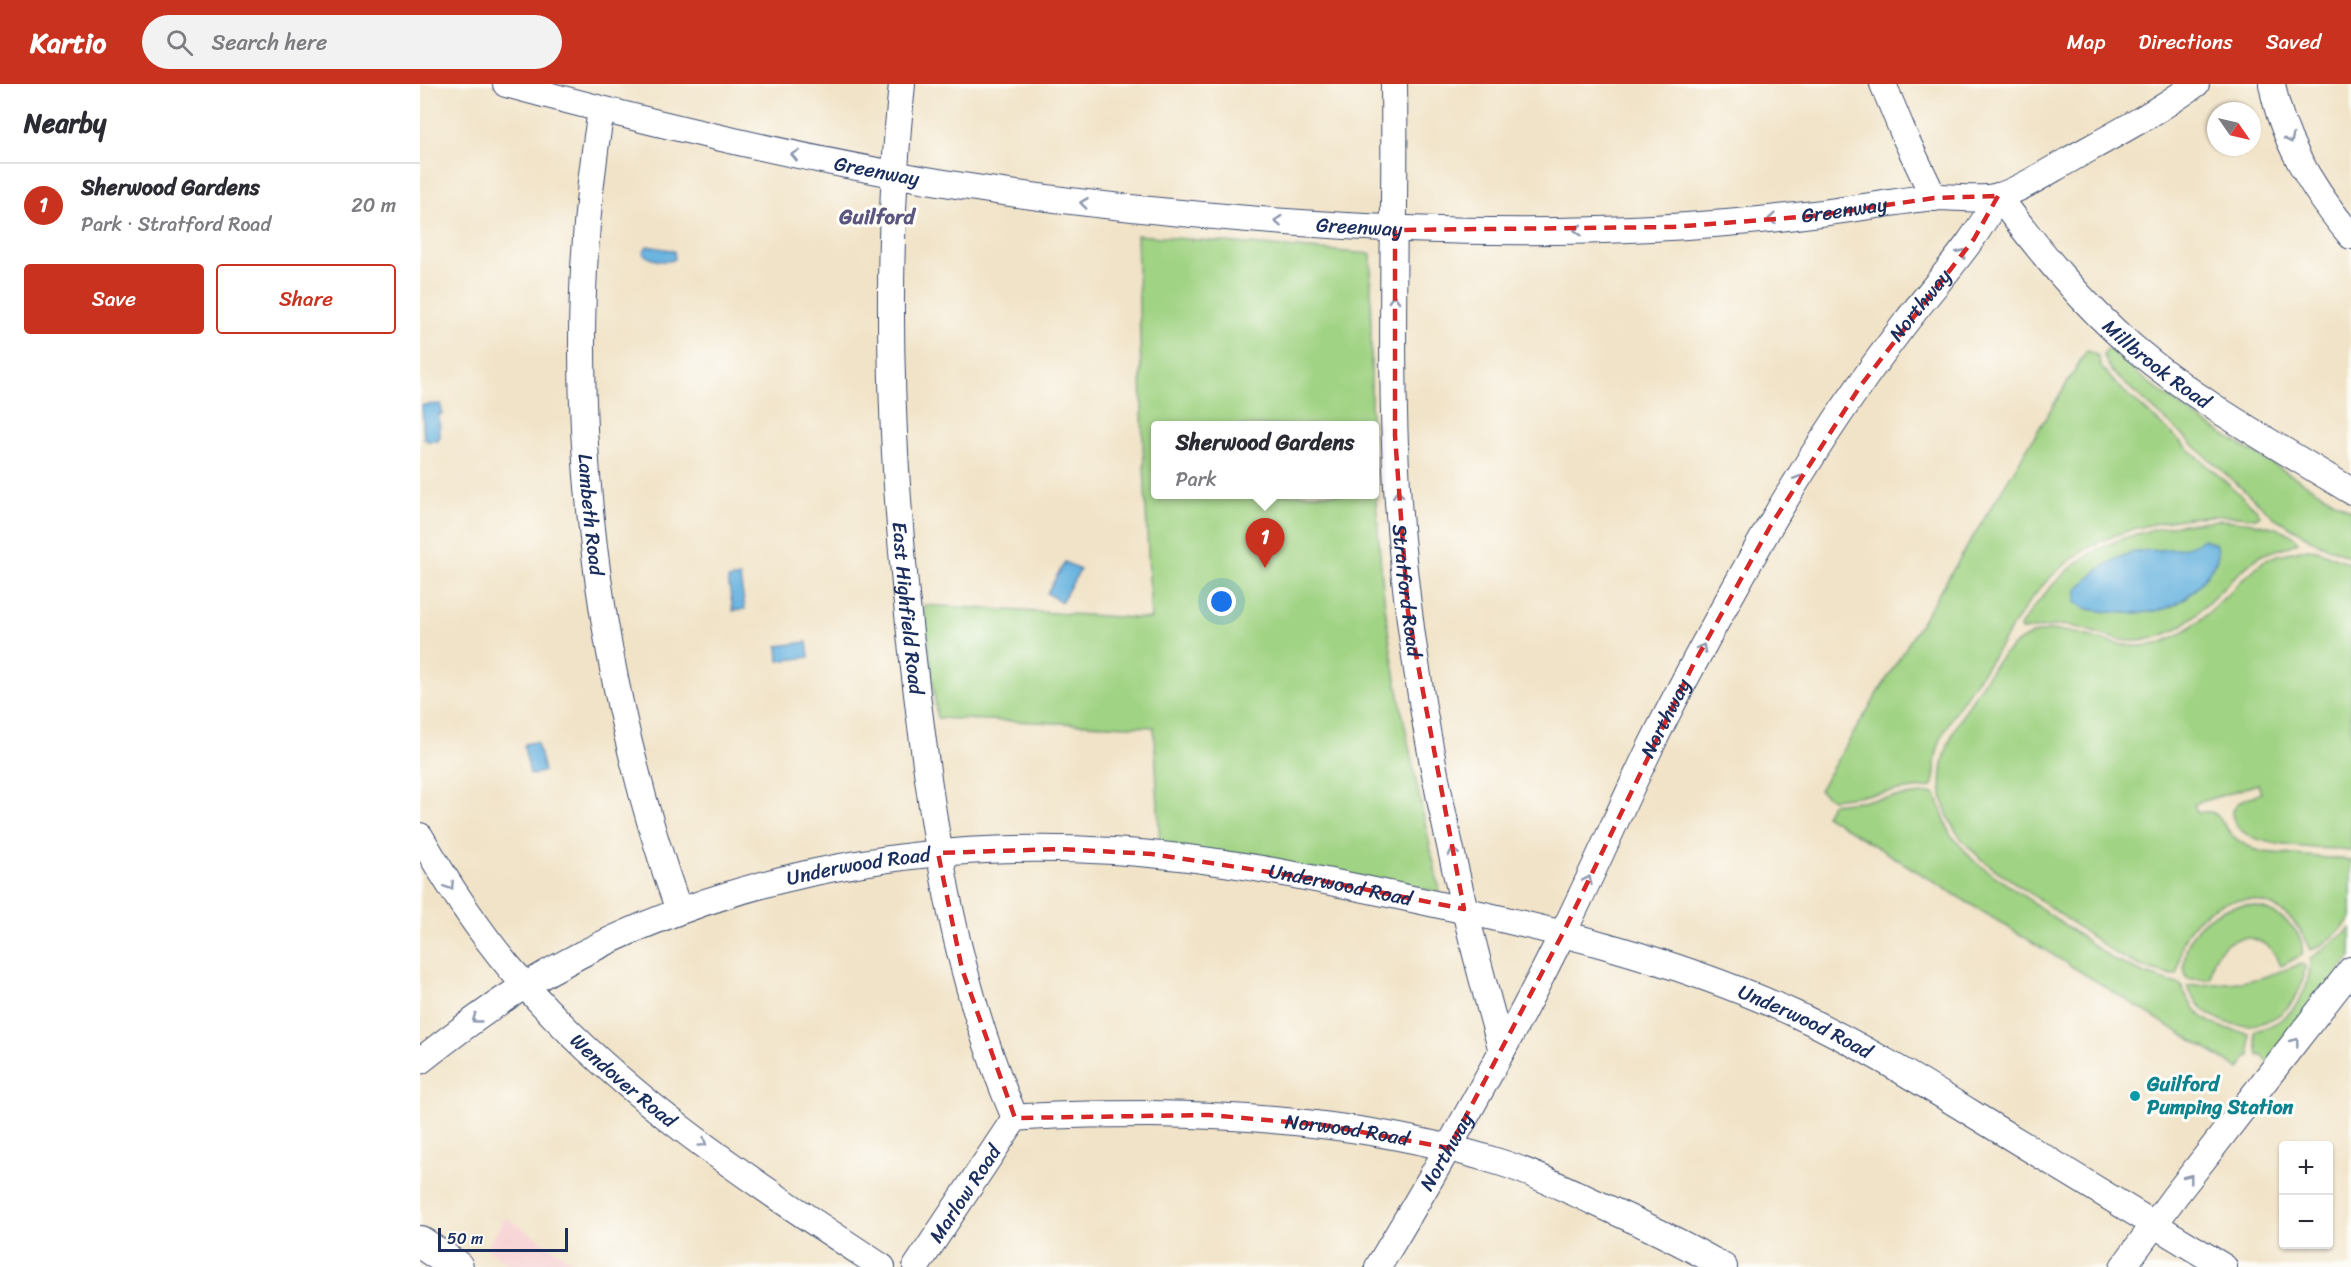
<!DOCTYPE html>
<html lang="en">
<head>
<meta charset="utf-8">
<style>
  :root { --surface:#fff; --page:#f2f2f3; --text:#2b2b33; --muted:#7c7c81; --line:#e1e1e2; --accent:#c8321e }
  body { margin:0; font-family:Sriracha,sans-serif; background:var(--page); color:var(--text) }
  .controls { position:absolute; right:18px; bottom:18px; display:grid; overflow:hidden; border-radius:6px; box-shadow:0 2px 4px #0004 }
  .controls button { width:54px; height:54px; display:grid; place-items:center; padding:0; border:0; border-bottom:2px solid var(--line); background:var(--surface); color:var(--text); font:30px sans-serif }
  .compass { position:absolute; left:1787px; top:18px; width:54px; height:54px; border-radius:50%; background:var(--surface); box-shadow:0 2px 4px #0004; rotate:124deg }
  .scale { position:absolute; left:18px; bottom:15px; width:130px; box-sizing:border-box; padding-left:6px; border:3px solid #1b2f5e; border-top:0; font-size:16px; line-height:21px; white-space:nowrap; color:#1b2f5e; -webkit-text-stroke:4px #fdfcf7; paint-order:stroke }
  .you { position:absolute; left:802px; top:518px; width:21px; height:21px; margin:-15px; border:4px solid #fff; border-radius:50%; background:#1a73e8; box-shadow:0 0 0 9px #1a73e833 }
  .badge { display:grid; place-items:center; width:39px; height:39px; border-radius:50%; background:var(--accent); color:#fff; font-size:20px; font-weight:700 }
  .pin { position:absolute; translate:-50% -50px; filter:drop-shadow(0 2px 3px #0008) }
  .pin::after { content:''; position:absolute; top:32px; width:21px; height:18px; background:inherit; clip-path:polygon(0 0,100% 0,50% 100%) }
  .popup { position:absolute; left:731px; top:337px; width:228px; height:78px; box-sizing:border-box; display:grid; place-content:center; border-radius:6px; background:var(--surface); filter:drop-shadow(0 2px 4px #0005); font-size:20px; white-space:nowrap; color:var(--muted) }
  .popup b { font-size:22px; color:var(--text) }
  .popup::after { content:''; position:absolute; left:50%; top:100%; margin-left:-12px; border:12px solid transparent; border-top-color:var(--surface) }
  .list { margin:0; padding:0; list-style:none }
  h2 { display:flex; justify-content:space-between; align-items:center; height:78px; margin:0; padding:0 24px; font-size:26px }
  h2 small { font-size:20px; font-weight:400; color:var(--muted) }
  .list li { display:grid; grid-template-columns:39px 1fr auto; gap:18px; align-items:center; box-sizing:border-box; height:84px; padding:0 24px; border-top:2px solid var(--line) }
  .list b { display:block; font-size:22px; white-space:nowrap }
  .list p { margin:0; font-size:20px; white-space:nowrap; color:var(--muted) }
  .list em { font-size:20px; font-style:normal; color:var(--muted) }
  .actions { display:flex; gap:12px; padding:18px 24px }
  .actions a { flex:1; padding:14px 0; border:2px solid var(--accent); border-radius:6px; text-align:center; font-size:21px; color:var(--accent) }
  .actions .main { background:var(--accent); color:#fff }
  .icon { flex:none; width:33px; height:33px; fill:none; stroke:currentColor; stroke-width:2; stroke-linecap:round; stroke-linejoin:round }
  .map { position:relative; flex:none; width:1931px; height:1183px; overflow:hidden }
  header { display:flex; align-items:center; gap:36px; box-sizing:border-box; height:84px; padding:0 30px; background:var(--accent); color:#fff }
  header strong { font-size:28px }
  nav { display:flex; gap:33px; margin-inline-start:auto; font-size:21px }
  .search { width:420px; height:54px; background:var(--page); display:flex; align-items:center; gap:15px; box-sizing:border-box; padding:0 21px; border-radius:33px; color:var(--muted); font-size:22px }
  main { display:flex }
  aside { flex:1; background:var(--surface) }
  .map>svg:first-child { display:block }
  .built { fill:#f7cfd2 }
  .green { fill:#a0d383; stroke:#5e8170; stroke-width:1.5 }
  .water { fill:#66b2df; stroke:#40709e; stroke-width:1.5 }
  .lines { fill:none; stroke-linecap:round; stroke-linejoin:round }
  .minor-casing { stroke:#3b4a6e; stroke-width:28 }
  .major-casing { stroke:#3b4a6e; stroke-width:34 }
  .minor { stroke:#fff; stroke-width:26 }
  .major { stroke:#fff; stroke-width:32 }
  .oneway { stroke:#8d97ae }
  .marked { fill:none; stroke:#d62828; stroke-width:4.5; stroke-dasharray:12 8; stroke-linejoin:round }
  .culture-dot { fill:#0f9aa8; stroke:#fdfcf7; stroke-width:2 }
  .labels { text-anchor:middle; stroke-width:6; stroke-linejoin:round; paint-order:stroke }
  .street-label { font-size:20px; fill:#1b2f5e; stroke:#fdfcf7 }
  .culture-label { font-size:20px; font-weight:bold; fill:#0d838f; stroke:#fdfcf7; text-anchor:start }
  .neighbourhood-label { font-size:21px; font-weight:bold; fill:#5a567f; stroke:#fdfcf7 }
</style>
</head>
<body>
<header>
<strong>Kartio</strong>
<div class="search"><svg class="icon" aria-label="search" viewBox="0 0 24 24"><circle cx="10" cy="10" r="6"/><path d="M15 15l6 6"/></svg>Search here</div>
<nav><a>Map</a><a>Directions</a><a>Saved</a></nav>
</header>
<main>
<aside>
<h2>Nearby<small></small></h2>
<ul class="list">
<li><span class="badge">1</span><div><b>Sherwood Gardens</b><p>Park · Stratford Road</p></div><em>20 m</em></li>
</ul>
<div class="actions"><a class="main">Save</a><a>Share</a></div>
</aside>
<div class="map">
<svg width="1931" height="1183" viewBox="0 0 1931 1183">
  <rect width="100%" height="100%" fill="#fdfcf7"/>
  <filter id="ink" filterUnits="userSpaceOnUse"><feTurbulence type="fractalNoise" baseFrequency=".0167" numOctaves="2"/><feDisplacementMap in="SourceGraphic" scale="12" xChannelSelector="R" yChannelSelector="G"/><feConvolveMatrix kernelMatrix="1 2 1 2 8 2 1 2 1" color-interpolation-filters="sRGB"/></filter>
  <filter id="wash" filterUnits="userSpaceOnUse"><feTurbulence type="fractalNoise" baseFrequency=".008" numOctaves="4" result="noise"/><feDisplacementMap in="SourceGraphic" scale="24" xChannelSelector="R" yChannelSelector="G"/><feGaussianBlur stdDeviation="1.35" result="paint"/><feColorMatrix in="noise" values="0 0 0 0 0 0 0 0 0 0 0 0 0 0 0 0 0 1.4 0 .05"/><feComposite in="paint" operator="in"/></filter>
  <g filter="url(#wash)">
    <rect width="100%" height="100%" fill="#f1e3c7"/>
    <polygon class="built" points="86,1133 161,1183 95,1183 66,1164"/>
    <g class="green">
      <path d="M717 151 951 170V341L736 342V410H954L955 398C958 454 962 510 971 566 984 647 1003 728 1020 808L821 772 740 762 734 643 517 634 504 521 731 535 723 359Z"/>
      <path d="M1688 264C1759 331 1849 376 1931 427V473L1898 459 1855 434 1691 287 1683 270Z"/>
      <path d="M1667 266 1678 272 1681 283 1697 301 1836 425 1840 431 1836 434C1806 429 1779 432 1749 437 1695 446 1653 465 1616 509 1600 528 1587 552 1573 573 1557 596 1540 618 1527 642 1522 651 1518 662 1516 672 1514 682 1517 695 1511 703L1412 715 1399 706Z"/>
      <path d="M1800 436C1819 437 1868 440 1878 458 1868 465 1852 465 1840 472 1796 501 1768 561 1708 557 1688 555 1670 545 1650 542 1634 539 1609 548 1601 546L1600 543C1652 462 1708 444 1800 436Z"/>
      <path d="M1886 465 1897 466 1931 480V766C1905 764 1841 764 1822 747 1817 743 1814 737 1812 731 1815 715 1828 714 1841 709L1838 700 1774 720 1777 729C1801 723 1799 738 1813 752 1821 760 1831 764 1842 768L1931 776V836C1920 846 1904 863 1890 866 1884 854 1880 843 1870 834 1837 802 1783 814 1764 855 1759 867 1760 879 1757 891 1736 890 1714 880 1696 870 1666 849 1637 828 1607 807 1587 793 1563 779 1546 760 1509 719 1518 670 1545 627 1561 602 1578 568 1605 554 1649 531 1692 572 1737 560 1781 547 1809 504 1844 477L1858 471Z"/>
      <path d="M1512 709 1516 711 1530 750 1554 777 1694 876 1725 890 1761 901C1769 921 1783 939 1805 944 1813 947 1822 947 1829 950L1830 972 1827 973 1819 985 1405 731 1412 720Z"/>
      <path d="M1825 821C1850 823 1886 842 1882 871L1861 882C1845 838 1789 849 1791 895H1768C1763 888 1764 880 1765 872 1770 841 1796 823 1825 821Z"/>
      <path d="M1931 845V873L1849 978 1841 971 1838 972 1835 947C1871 938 1890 912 1890 875Z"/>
      <path d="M1881 880 1885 882C1880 950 1795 963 1767 902L1821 898 1841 894Z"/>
    </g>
    <g class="water">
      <path d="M227 162 251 166 254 167 255 175C247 180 229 176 223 169Z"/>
      <polygon points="21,320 22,330 19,330 20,354 18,354 18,357 7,357 6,355 4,355 2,321"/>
      <path d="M1783 455 1796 460C1801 472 1795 480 1788 489 1763 527 1734 532 1691 528 1678 527 1668 527 1656 519L1657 506C1671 491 1690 475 1711 469 1736 462 1760 471 1783 455Z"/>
      <polygon points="645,478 660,486 641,518 627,509"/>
      <polygon points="320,493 325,525 313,527 308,495"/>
      <polygon points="387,558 389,573 359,577 358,562"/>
      <polygon points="114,658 117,659 124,687 113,691 110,690 104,663 105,660"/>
    </g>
  </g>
  <g filter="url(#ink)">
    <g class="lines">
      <g class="minor-casing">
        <g id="minor">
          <path id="s1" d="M86 0C212 34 339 65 468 89 599 114 733 128 866 138 1063 153 1262 152 1457 121 1478 118 1498 114 1518 113 1537 113 1561 117 1579 112 1600 106 1629 87 1649 76 1692 52 1736 29 1776 0"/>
          <path id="s2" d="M482 0C461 203 472 408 497 610 515 759 535 895 595 1034"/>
          <path id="s3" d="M974 0C976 134 969 269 977 403 989 593 1030 783 1082 967"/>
          <polyline points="1463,0 1485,53 1514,114"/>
          <path d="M1852 0C1862 56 1895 109 1931 152"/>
          <path id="s4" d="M181 26C138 288 170 577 259 827"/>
          <path id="s5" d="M1578 112C1619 166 1662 220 1714 264 1780 320 1858 362 1931 407"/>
          <path id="s6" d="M0 752C30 804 63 855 104 900 204 1015 336 1100 462 1183"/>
          <path id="s7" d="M0 977C33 951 67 925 103 903 280 795 488 754 693 767 794 773 894 794 992 815 1123 843 1253 874 1375 930 1446 963 1512 1005 1579 1046 1654 1092 1729 1138 1804 1183"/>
          <path id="s8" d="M595 1034C640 1030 686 1030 731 1030 849 1032 969 1043 1082 1079 1113 1089 1144 1104 1174 1118 1218 1138 1262 1158 1304 1183"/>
          <path id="s9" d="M496 1183 595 1034"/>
          <path id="s10" d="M958 1183C1024 1074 1086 964 1142 851 1172 791 1198 730 1227 670 1264 594 1306 519 1348 445 1389 374 1436 303 1486 238 1519 195 1553 161 1578 112"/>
          <polyline points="1703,1183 1755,1112 1931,886"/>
        </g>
      </g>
      <g class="major-casing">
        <polyline id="major" points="0,1158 37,1183"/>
      </g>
      <use href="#minor" class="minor"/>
      <use href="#major" class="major"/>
    </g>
    <defs><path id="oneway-chevron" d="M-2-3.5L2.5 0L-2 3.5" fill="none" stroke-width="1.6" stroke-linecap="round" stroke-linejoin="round" transform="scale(1.5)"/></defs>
    <g class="oneway">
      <use href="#oneway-chevron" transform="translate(1870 55) rotate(63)"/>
      <use href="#oneway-chevron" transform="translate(375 71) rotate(-168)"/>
      <use href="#oneway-chevron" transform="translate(664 119) rotate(-173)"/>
      <use href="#oneway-chevron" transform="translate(1352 135) rotate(175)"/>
      <use href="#oneway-chevron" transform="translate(858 137) rotate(-176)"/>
      <use href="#oneway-chevron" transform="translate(1158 146) rotate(180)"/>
      <use href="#oneway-chevron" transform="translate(1542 169) rotate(-52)"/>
      <use href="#oneway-chevron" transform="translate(974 215) rotate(-89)"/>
      <use href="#oneway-chevron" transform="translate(1379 395) rotate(-58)"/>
      <use href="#oneway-chevron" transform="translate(978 410) rotate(-94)"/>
      <use href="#oneway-chevron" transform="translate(1282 564) rotate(-62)"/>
      <use href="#oneway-chevron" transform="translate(1033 768) rotate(-102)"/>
      <use href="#oneway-chevron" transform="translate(1168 796) rotate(-65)"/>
      <use href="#oneway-chevron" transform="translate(30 802) rotate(57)"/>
      <use href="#oneway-chevron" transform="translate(56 935) rotate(144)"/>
      <use href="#oneway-chevron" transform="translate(1875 958) rotate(-52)"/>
      <use href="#oneway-chevron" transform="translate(283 1059) rotate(35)"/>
      <use href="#oneway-chevron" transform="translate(1769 1094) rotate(-52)"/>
    </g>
  </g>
  <path class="marked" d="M1578 112 1554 155 1441 301 1351 441 1273 581 1143 849 1029 1064 903 1041 789 1031 595 1034 542 885 518 769 639 765 732 770 888 794 1044 825 988 528 975 352V146L1253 143 1393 132 1514 114Z"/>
  <circle class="culture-dot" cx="1715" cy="1012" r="6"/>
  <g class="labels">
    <g class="street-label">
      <text dy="7" stroke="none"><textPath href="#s1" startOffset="381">Greenway</textPath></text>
      <text dy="7" stroke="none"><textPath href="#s1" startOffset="1353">Greenway</textPath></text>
      <text dy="7" stroke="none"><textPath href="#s1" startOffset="867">Greenway</textPath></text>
      <text dy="7" stroke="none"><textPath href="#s10" startOffset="1106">Northway</textPath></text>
      <text dy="7" stroke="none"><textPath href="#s5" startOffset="232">Millbrook Road</textPath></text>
      <text dy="7" stroke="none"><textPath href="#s4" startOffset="406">Lambeth Road</textPath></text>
      <text dy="7" stroke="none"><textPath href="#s3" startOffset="507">Stratford Road</textPath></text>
      <text dy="7" stroke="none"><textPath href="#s2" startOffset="525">East Highfield Road</textPath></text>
      <text dy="7" stroke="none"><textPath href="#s10" startOffset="620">Northway</textPath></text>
      <text dy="7" stroke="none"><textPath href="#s7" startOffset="486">Underwood Road</textPath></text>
      <text dy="7" stroke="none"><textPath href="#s7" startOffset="972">Underwood Road</textPath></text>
      <text dy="7" stroke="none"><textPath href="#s7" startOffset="1458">Underwood Road</textPath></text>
      <text dy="7" stroke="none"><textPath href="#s6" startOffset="320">Wendover Road</textPath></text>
      <text dy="7" stroke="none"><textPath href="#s8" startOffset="333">Norwood Road</textPath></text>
      <text dy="7" stroke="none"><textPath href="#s10" startOffset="134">Northway</textPath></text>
      <text dy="7" stroke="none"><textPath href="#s9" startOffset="88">Marlow Road</textPath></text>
    </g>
    <g class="culture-label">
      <text x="1727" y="1007">Guilford<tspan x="1727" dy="23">Pumping Station</tspan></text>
    </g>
    <g class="neighbourhood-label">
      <text x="457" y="140">Guilford</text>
    </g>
  </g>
</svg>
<div class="controls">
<button>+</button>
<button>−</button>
</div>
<svg class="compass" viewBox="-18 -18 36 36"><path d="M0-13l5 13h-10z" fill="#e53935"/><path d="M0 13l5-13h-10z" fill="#7c7c81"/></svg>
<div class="scale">50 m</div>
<div class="you"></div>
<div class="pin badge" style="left:845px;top:484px">1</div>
<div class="popup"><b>Sherwood Gardens</b>Park</div>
</div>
</main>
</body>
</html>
